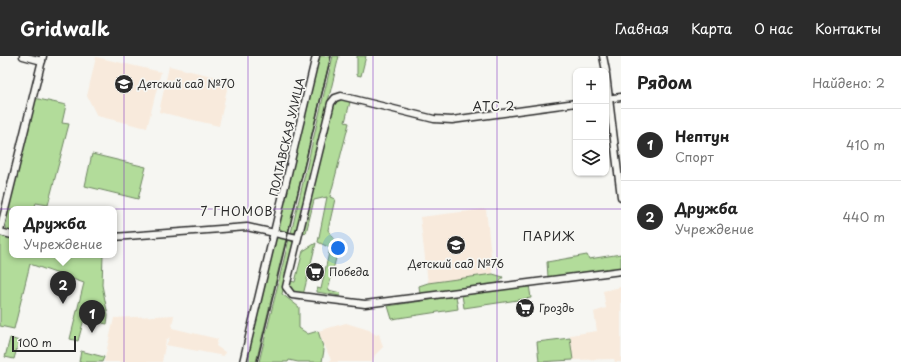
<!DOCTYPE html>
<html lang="ru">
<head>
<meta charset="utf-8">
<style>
  :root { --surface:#fff; --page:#f6f6f6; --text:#222; --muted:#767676; --line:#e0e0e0; --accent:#2b2b2b }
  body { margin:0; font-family:"Playpen Sans",sans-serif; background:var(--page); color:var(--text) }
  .controls { position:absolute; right:12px; top:12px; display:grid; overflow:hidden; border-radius:8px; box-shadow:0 1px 3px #0004 }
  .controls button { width:36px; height:36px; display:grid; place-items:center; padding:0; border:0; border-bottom:1px solid var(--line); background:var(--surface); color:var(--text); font:20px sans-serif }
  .scale { position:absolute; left:12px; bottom:10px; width:64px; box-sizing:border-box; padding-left:4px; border:2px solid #2b2b2b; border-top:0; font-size:11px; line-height:14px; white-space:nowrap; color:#2b2b2b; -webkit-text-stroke:3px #f6f6f2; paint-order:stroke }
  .you { position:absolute; left:338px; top:192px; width:14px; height:14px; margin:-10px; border:3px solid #fff; border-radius:50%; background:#1a73e8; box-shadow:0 0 0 6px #1a73e833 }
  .badge { display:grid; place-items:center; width:26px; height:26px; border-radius:50%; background:var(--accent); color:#fff; font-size:13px; font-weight:700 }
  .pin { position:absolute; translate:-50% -33px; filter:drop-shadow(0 1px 2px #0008) }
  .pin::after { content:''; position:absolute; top:21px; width:14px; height:12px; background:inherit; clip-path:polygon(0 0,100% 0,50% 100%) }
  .popup { position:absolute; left:9px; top:150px; width:108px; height:52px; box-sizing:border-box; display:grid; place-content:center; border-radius:8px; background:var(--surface); filter:drop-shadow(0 1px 3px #0005); font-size:13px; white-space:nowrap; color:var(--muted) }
  .popup b { font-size:15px; color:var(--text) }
  .popup::after { content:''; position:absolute; left:50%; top:100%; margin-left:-8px; border:8px solid transparent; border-top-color:var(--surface) }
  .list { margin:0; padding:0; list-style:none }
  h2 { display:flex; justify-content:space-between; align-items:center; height:52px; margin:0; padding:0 16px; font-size:17px }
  h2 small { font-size:13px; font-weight:400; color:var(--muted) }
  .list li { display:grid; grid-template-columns:26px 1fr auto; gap:12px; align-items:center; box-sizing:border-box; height:72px; padding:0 16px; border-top:1px solid var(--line) }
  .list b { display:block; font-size:15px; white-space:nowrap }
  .list p { margin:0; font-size:13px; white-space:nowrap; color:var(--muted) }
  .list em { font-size:13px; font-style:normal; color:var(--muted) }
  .icon { flex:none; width:22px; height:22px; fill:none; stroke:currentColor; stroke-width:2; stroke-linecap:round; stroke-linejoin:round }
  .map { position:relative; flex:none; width:621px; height:306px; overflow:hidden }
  header { display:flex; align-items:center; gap:24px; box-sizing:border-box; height:56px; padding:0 20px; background:var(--accent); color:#fff }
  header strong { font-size:19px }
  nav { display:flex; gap:22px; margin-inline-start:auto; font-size:14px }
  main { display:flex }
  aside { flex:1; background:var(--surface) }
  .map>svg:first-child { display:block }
  .built { fill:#f8eadc }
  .green { fill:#b2dc9a; stroke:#6e8462 }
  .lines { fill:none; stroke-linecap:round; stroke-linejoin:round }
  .minor-casing { stroke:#2b2b2b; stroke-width:9 }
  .minor { stroke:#f6f6f2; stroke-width:6 }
  .rail { stroke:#2b2b2b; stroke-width:1.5 }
  .grid { fill:none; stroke:#7b2cbf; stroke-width:1; stroke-opacity:0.55 }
  .labels { text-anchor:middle; stroke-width:3.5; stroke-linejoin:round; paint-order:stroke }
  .poi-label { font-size:11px; fill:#2b2b2b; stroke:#f6f6f2; text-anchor:start }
  .street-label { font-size:11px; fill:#2b2b2b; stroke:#f6f6f2 }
  .neighbourhood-label { font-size:12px; letter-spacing:1px; fill:#2b2b2b; stroke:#f6f6f2 }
</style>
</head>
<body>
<header>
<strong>Gridwalk</strong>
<nav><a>Главная</a><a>Карта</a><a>О нас</a><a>Контакты</a></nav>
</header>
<main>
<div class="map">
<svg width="621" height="306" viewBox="0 0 621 306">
  <rect width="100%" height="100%" fill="#f6f6f2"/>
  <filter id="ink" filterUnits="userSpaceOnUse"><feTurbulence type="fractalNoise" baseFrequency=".025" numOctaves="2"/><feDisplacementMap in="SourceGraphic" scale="8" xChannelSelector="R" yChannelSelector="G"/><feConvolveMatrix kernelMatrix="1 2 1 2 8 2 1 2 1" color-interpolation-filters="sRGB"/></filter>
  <g filter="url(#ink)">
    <g class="built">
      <polygon points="96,1 161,16 147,72 97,60 87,40"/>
      <polygon points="169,10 229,24 219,70 159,56"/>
      <polygon points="486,153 493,218 428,227 420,161"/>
      <polygon points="621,231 621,306 615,306 614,303 573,304 570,279 597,275 594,256 606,252 603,235"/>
      <polygon points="174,259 172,272 218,283 216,290 225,296 224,300 166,289 170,281 166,284 162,306 104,306 114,262"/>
      <polygon points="346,267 369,274 376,279 379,278 383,291 375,299 372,306 328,306 331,304 318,275"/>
    </g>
    <g class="green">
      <polygon points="317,0 331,0 288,176 281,174 278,169 308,49 307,39"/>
      <polygon points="333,0 339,0 297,173 294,177 291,177"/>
      <polygon points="357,0 366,0 361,20 357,19"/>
      <polygon points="34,42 66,49 62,67 69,68 48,149 36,147 34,153 12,153 12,178 7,175 4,163"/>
      <polygon points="340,43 350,46 345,66 349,67 330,141 335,143 328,174 339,190 328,234 341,237 340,240 317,236 317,232 321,233 330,192 318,186 327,141 314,144 306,177 303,176 334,48"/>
      <polygon points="92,98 146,111 138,143 85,130"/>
      <polygon points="0,180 12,183 12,199 103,199 102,229 108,260 107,268 84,263 78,285 70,283 84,227 30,208 14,273 0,270"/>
      <polygon points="278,181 286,183 256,306 246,306 276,183"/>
      <polygon points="289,183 293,186 294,189 282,238 299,251 299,272 308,278 318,275 324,294 322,306 298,306 289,304 288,306 259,306"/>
      <polygon points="316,187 303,239 293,236 290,232 290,225 295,226 303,195"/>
      <polygon points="621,198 621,212 548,221 547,206 587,199 589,203"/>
      <polygon points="493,218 503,221 499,227 420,238 419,230 428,227"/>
      <polygon points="529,229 531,242 464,252 462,239"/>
      <polygon points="456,240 458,253 392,263 388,250"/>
      <polygon points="10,282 19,285 14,303 5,301"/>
      <polygon points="570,282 573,304 539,306 537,286"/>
      <polygon points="81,295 104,301 102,306 79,306"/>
    </g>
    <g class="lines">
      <g class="minor-casing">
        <g id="minor">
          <polyline points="23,0 42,5"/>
          <polyline points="603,0 606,15"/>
          <polyline points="606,18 621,141"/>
          <polyline points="606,43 621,41"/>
          <polyline points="576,47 452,64 434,63 341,40 335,42 331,47 286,231 292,239 365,248 621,215"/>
          <polyline points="0,174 43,0"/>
          <polyline points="0,176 12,179"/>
          <polyline points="114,181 247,171 297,182"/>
          <polyline points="243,306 316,0"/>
        </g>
      </g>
      <use href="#minor" class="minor"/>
      <polyline class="rail" points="257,306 331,0"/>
    </g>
  </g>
  <path class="grid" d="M124 0V306M248 0V306M373 0V306M497 0V306M0 153H621"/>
  <defs>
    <g id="school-disc" transform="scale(1)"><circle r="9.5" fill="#2b2b2b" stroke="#f6f6f2"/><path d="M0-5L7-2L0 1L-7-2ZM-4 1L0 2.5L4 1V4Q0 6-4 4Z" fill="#fff"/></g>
    <g id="supermarket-disc" transform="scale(1)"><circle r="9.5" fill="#2b2b2b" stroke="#f6f6f2"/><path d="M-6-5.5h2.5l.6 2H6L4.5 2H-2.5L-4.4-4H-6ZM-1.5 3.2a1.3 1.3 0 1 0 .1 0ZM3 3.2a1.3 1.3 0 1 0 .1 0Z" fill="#fff"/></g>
  </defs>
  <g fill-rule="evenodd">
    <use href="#school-disc" x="124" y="28"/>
    <use href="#school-disc" x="456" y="189"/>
    <use href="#supermarket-disc" x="315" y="216"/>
    <use href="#supermarket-disc" x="525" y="252"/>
  </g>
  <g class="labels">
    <g class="poi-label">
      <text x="138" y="32">Детский сад №70</text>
      <text x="456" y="212" text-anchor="middle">Детский сад №76</text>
      <text x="329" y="220">Победа</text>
      <text x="539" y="256">Гроздь</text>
    </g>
    <g class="street-label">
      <text transform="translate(287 81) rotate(-77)" y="4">ПОЛТАВСКАЯ УЛИЦА</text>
    </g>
    <g class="neighbourhood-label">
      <text x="494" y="55">АТС 2</text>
      <text x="237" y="160">7 ГНОМОВ</text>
      <text x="549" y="185">ПАРИЖ</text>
    </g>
  </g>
</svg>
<div class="controls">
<button>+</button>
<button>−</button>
<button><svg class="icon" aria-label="layers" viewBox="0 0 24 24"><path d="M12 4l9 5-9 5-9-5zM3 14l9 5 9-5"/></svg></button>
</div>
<div class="scale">100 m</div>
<div class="you"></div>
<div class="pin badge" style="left:92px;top:277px">1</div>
<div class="pin badge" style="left:63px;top:248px">2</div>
<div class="popup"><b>Дружба</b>Учреждение</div>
</div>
<aside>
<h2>Рядом<small>Найдено: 2</small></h2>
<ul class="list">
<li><span class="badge">1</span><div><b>Нептун</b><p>Спорт</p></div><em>410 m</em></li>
<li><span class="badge">2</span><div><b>Дружба</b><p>Учреждение</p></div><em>440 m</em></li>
</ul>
</aside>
</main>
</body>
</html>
